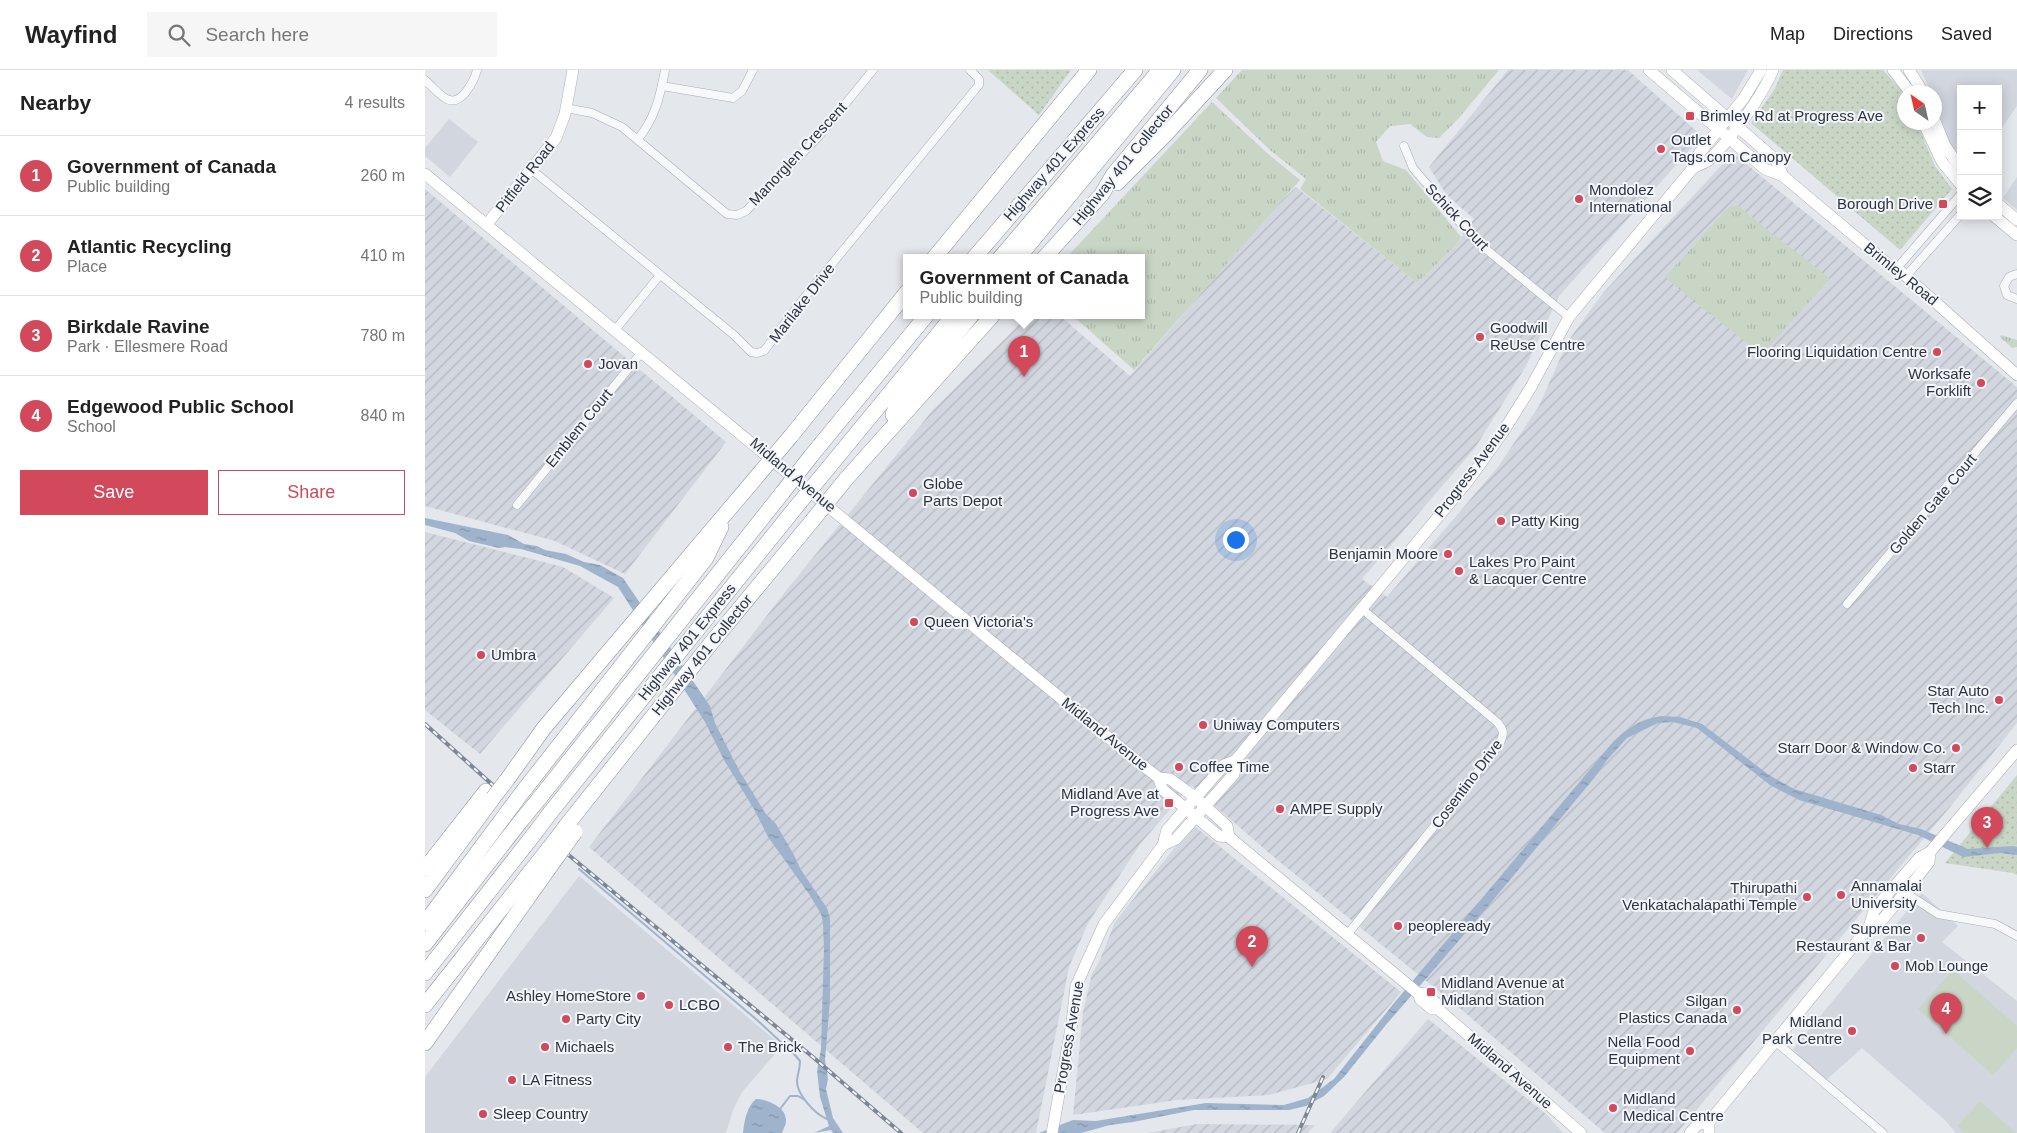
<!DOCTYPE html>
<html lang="en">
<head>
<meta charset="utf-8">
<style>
  :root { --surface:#fff; --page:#f6f6f6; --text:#222; --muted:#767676; --line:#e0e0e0; --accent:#d1495b }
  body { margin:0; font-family:Arial,sans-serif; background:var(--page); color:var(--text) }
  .controls { position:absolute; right:15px; top:15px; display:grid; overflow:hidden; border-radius:0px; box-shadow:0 2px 12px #0003 }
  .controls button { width:45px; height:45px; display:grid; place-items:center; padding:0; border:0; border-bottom:1px solid var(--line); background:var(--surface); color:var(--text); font:25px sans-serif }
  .compass { position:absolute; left:1472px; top:15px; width:45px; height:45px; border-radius:50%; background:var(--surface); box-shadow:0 2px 12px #0003; rotate:326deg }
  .you { position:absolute; left:810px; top:469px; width:18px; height:18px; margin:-12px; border:4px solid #fff; border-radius:50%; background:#1a73e8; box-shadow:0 0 0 8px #1a73e833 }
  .badge { display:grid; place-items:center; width:32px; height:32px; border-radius:50%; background:var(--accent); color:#fff; font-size:16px; font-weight:700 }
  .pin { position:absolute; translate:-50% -41px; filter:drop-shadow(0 1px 2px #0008) }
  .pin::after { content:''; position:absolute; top:26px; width:18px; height:15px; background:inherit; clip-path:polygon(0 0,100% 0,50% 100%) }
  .popup { position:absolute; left:478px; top:184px; width:242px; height:65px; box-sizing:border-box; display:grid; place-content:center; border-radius:0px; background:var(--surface); filter:drop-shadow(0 1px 4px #0005); font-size:16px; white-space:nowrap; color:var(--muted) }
  .popup b { font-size:19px; color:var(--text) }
  .popup::after { content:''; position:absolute; left:50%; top:100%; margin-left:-10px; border:10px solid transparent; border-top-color:var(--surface) }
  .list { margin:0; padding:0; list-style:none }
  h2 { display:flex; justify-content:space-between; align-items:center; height:65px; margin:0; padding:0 20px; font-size:21px }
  h2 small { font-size:16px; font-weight:400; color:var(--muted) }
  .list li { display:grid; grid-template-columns:32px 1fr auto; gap:15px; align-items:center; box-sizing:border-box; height:80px; padding:0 20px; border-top:1px solid var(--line) }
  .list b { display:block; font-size:19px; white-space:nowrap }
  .list p { margin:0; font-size:16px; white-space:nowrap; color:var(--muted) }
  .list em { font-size:16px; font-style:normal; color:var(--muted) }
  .actions { display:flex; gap:10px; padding:15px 20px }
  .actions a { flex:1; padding:11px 0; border:1px solid var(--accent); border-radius:0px; text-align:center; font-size:18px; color:var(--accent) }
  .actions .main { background:var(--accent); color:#fff }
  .icon { flex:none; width:28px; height:28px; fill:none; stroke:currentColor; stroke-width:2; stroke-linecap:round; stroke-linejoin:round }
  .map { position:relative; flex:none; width:1592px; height:1063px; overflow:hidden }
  header { display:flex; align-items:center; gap:30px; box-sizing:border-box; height:70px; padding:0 25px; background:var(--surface); border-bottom:1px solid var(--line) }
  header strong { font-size:24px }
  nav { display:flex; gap:28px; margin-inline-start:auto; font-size:18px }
  .search { width:350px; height:45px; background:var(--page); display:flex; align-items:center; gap:12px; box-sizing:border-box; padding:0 18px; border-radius:0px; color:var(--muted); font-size:19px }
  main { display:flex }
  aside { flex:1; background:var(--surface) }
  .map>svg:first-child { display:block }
  .built { fill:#d2d6de }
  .industrial { fill:url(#industrial-furrows) }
  .grass { fill:url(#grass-tufts) }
  .park { fill:url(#park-dots) }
  .garden { fill:#c9d6c5 }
  .water { fill:url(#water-ripples) }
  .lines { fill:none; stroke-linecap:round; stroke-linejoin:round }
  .stream { stroke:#9fb4cc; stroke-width:2 }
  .street-casing { stroke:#a9aeb7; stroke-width:9 }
  .secondary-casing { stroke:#a9aeb7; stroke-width:12 }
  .highway-casing { stroke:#8b94a3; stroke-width:16 }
  .street { stroke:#f7f8fa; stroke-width:8 }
  .secondary { stroke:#fff; stroke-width:11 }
  .highway { stroke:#fff; stroke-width:15 }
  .rail-casing { stroke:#7d8696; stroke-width:4 }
  .rail { stroke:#f4f6f9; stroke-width:2; stroke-dasharray:5.5; stroke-linecap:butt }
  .highway-bridge-casing { stroke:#8b94a3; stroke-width:16; stroke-linecap:butt }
  .highway-bridge { stroke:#fff; stroke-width:15 }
  .poi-dot { fill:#d1495b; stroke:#f4f6f9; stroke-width:2 }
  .labels { text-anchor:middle; stroke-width:4; stroke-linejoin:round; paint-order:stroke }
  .poi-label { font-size:15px; fill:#2b3445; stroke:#f4f6f9; text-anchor:start }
  .street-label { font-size:15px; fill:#2b3445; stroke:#f4f6f9 }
</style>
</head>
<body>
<header>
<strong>Wayfind</strong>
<div class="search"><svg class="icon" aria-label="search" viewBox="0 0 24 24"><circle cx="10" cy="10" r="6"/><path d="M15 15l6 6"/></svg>Search here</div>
<nav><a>Map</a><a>Directions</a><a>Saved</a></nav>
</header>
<main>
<aside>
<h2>Nearby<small>4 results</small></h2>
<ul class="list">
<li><span class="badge">1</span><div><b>Government of Canada</b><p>Public building</p></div><em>260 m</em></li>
<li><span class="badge">2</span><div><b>Atlantic Recycling</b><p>Place</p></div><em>410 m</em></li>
<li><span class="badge">3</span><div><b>Birkdale Ravine</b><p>Park · Ellesmere Road</p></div><em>780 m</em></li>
<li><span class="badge">4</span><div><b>Edgewood Public School</b><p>School</p></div><em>840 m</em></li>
</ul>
<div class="actions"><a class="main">Save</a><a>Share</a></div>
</aside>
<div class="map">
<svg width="1592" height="1063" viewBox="0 0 1592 1063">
  <defs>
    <pattern id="industrial-furrows" width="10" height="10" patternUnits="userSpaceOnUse" patternTransform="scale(1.25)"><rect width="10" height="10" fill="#d2d6de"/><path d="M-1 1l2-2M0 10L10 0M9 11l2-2" fill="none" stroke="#b4b8c0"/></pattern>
    <pattern id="grass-tufts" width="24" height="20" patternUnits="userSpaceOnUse" patternTransform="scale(1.25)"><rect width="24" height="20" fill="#c9d6c5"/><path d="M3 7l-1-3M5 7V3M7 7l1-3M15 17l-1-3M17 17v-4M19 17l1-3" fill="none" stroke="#adb8ab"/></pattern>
    <pattern id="park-dots" width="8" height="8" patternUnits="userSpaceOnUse" patternTransform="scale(1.25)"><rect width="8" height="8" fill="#c9d6c5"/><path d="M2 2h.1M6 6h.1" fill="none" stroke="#adb8ab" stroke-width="1.8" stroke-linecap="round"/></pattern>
    <pattern id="water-ripples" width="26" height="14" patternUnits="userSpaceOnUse" patternTransform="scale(1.25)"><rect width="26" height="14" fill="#9fb4cc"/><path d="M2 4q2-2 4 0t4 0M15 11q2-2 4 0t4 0" fill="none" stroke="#8293a7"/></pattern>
  </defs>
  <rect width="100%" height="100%" fill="#e4e7ec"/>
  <g class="built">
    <polygon points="1272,0 1323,0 1307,29"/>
    <polygon points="1496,0 1592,0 1592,36 1573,63 1573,19 1536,19 1536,91 1526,78 1510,30 1510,22 1506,22"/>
    <polygon points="24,49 53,72 25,107 0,86 0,78"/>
    <polygon points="1592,107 1592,140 1578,128"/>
    <polygon points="154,806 357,976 317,1022 308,1040 301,1063 0,1063 0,1007"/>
    <polygon points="1497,823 1533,856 1517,872 1592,931 1592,1063 1531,1063 1520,1050 1437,978 1399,1012 1368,979"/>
    <polygon points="1121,1044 1138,1063 1106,1063"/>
  </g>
  <g class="industrial">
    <polygon points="1083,0 1203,0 1277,66 1134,226 1101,296 1050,378 937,509 962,527 1073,397 1114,336 1143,271 1178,223 1308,83 1592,317 1592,653 1525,737 1252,1063 1180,1063 1038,941 850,788 766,715 716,773 663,853 644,897 611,1063 498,1063 164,777 364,517 508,340 603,246 635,246 705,306 851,136 871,117 992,213 1031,175 1049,149 1021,124 1004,97"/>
    <polygon points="0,119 301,372 200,504 130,471 0,436"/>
    <polygon points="0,462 138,497 189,528 55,684 0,640"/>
    <polygon points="768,755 976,922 902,1009 844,1025 752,1030 648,1045 658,942 667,904 675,890 690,852"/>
    <polygon points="1003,949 1121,1044 1106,1063 905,1063"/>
    <polygon points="772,1054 890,1055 883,1063 723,1063"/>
  </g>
  <g class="grass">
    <polygon points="817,0 1074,0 1034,48 1014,68 1002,67 985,54 965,56 951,72 958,91 981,100 1036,167 1031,175 992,213 875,119 881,109 845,80 791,28"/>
    <polygon points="787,32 842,83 875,110 709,300 648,246 716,246 716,188 641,188"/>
    <path d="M1313 135C1342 162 1375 183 1405 209L1337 284 1272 234 1240 207 1304 137Z"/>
    <polygon points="1576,265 1592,270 1592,277 1587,278 1575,267"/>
  </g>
  <g class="park">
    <polygon points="563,0 646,0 614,45"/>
    <polygon points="1358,0 1458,0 1479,23 1480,52 1492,53 1510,96 1527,119 1475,180 1326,53 1349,20"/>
    <polygon points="1592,705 1592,805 1588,803 1520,793"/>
  </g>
  <g class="garden">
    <polygon points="1528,900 1592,956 1592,978 1568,1005 1493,939"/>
    <polygon points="1555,1031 1591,1063 1540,1063 1532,1056"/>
  </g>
  <g class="water">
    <polygon points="0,448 83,465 99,474 112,476 120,480 141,484 159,492 175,495 198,508 285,636 290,653 315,702 341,744 351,754 369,785 376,800 402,838 405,848 405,931 400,990 403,1009 401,1019 408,1048 418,1063 408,1063 406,1060 389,1063 404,1056 395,1027 392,1001 396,979 399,879 398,853 396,844 384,824 343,767 330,741 299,690 280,652 193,517 155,496 96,479 80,477 74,478 44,471 30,463 0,455"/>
    <path d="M1236 646 1255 647 1277 654 1344 705 1369 719 1456 745 1474 754 1496 759 1543 779 1588 776 1592 777V785L1575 783 1538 787 1493 765 1374 730 1345 715 1272 658 1248 652 1233 653 1202 668 1182 690 1170 707 1050 852 960 956 919 1007 899 1026 881 1036 864 1040H769L708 1052 685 1055 656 1063H614L648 1050 671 1051 781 1033 859 1035 883 1028 909 1009 969 933 1188 672C1202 658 1216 649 1236 646Z"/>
    <path d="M331 1029C342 1029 362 1037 361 1051 361 1055 358 1059 357 1063H318C319 1052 322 1036 331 1029Z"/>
  </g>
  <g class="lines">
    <g class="stream">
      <path d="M154 799 332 950 370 985 375 991C375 998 373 1003 372 1010 371 1024 390 1044 402 1049"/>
      <polyline points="355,1039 365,1026 373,1026 380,1030"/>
    </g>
    <g class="street-casing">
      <g id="street">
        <path d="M0 10C14 22 25 42 41 22 46 15 50 8 52 0"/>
        <polyline points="237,16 308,28 317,21 328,0"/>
        <polyline points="141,38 167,43 197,57 302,144 312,145 321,141 394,66 448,0"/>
        <path d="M213 69C230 48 235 27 240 0"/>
        <polyline points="979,76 988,98 1051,171 1144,247"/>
        <polyline points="107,100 309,265 326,282 332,283 339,281 379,228 554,15 554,9 545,0"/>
        <polyline points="1472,198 1536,124"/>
        <polyline points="1592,204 1584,207 1579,216 1582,225 1592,229"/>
        <polyline points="1481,206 1536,144"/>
        <polyline points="190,260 235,205"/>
        <polyline points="92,435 217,282"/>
        <polyline points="1422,534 1592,333"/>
        <polyline points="1478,821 1513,844 1570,854 1592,866"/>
        <path d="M922 865 1074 675C1079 664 1080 661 1072 652L937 539"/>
        <polyline points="1351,972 1458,1063"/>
      </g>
    </g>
    <g class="secondary-casing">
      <g id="secondary">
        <polyline points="1224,0 1340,99 1358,106 1464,195 1472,198 1592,305"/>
        <polyline points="1247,0 1351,90 1358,106"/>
        <polyline points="1468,0 1485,22"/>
        <polyline points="1484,0 1498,22"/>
        <polyline points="1510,51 1520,76 1536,99"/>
        <polyline points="1498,52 1517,92 1536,115"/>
        <path d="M1268 98C1274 95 1280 93 1285 89 1307 68 1336 28 1348 0"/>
        <polyline points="0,104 713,692 734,708 745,709 771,728 802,756 804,767"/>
        <polyline points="1573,134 1592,150"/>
        <polyline points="1569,146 1592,165"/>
        <polyline points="62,154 131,68 140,44 148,0"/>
        <polyline points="734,708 737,719 794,766 804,767 994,924 995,929 1007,939 1013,939"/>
        <polyline points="738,775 751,769 809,704 810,691"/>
        <polyline points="1444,857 1449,841 1460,827 1494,788 1505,782 1592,680"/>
        <polyline points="994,924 1000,923 1012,934 1013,939 1156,1063"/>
        <polyline points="627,1063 647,953 651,916 679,854 738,775 742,760 799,695 810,691 1043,411 1078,362 1106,317 1144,247 1268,98 1273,85 1319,28 1336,0"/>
        <polyline points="1265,1063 1272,1055 1284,1052"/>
        <polyline points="1284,1063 1284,1052 1444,857 1458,849 1487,814 1504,792 1505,782"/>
      </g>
    </g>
    <g class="highway-casing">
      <g id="highway">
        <polyline points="692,113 741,64 800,0"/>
        <polyline points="509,188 664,0"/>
        <polyline points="549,188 710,0"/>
        <polyline points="575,188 735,0"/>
        <polyline points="593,188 748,0"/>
        <polyline points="619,188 677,124 688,105 775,0"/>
        <polyline points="468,345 471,337 546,246"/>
        <polyline points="366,366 482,222"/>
        <polyline points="386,386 501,246"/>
        <polyline points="404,397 528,246"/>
        <polyline points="421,409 567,246"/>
        <polyline points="84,707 119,658 334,404"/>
        <polyline points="99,720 281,488 296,457"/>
        <polyline points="113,730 358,422"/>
        <polyline points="125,743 371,437"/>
        <polyline points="141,756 287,572 387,451"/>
        <polyline points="0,799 61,721"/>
        <polyline points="0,820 68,728"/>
        <polyline points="0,853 84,740"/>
        <polyline points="0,874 95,752"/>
        <polyline points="0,903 110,763"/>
        <polyline points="0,935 125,777"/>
        <polyline points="0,973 134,784"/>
      </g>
    </g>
    <use href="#street" class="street"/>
    <use href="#secondary" class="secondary"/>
    <use href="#highway" class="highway"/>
    <g class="rail-casing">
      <g id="rail">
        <polyline points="0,654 71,718"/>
        <polyline points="140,782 389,988 476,1063"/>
        <polyline points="873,1063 898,1007"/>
      </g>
    </g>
    <use href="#rail" class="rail"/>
    <g class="highway-bridge-casing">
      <g id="highway-bridge">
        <polyline points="334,404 366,366"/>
        <polyline points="358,422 386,386"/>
        <polyline points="371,437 404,397"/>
        <polyline points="387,451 421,409"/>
        <polyline points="68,728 84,707"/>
        <polyline points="84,740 99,720"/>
        <polyline points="95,752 113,730"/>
        <polyline points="110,763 125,743"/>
        <polyline points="125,777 141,756"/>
        <polyline points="134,784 150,762"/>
      </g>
    </g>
    <use href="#highway-bridge" class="highway-bridge"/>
  </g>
  <g class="poi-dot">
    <rect x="1260" y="41" width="10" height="10" rx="2.5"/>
    <circle cx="1236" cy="79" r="5"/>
    <circle cx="1154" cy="129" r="5"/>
    <rect x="1513" y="129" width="10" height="10" rx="2.5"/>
    <circle cx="1055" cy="267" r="5"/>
    <circle cx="1512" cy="282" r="5"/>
    <circle cx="163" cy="294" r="5"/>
    <circle cx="1556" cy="313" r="5"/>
    <circle cx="488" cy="423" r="5"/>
    <circle cx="1076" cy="451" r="5"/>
    <circle cx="1023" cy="484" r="5"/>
    <circle cx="1034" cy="501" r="5"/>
    <circle cx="489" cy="552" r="5"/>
    <circle cx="56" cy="585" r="5"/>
    <circle cx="1574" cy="630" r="5"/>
    <circle cx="778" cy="655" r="5"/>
    <circle cx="1531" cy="678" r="5"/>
    <circle cx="754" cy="697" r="5"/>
    <circle cx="1488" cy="698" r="5"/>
    <rect x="739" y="728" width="10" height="10" rx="2.5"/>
    <circle cx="855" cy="739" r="5"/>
    <circle cx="1416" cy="825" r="5"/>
    <circle cx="1382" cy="827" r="5"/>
    <circle cx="973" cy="856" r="5"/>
    <circle cx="1496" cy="868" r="5"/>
    <circle cx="1470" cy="896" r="5"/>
    <rect x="1001" y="917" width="10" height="10" rx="2.5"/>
    <circle cx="216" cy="926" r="5"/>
    <circle cx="244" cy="935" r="5"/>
    <circle cx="1312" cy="940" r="5"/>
    <circle cx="141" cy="949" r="5"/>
    <circle cx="1427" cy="961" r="5"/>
    <circle cx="120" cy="977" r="5"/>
    <circle cx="303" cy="977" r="5"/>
    <circle cx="1265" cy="981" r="5"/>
    <circle cx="87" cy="1010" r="5"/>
    <circle cx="1188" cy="1038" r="5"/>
    <circle cx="58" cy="1044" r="5"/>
  </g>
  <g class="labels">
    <g class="poi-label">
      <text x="1275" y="51">Brimley Rd at Progress Ave</text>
      <text x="1246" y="75">Outlet<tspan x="1246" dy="17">Tags.com Canopy</tspan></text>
      <text x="1164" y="125">Mondolez<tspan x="1164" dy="17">International</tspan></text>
      <text x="1508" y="139" text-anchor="end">Borough Drive</text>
      <text x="1065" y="263">Goodwill<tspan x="1065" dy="17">ReUse Centre</tspan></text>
      <text x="1502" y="287" text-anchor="end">Flooring Liquidation Centre</text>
      <text x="173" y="299">Jovan</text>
      <text x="1546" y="309" text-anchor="end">Worksafe<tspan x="1546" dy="17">Forklift</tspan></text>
      <text x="498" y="419">Globe<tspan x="498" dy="17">Parts Depot</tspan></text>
      <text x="1086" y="456">Patty King</text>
      <text x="1013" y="489" text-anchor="end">Benjamin Moore</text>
      <text x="1044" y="497">Lakes Pro Paint<tspan x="1044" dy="17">&amp; Lacquer Centre</tspan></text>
      <text x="499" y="557">Queen Victoria's</text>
      <text x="66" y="590">Umbra</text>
      <text x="1564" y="626" text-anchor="end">Star Auto<tspan x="1564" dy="17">Tech Inc.</tspan></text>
      <text x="788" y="660">Uniway Computers</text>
      <text x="1521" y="683" text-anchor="end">Starr Door &amp; Window Co.</text>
      <text x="764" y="702">Coffee Time</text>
      <text x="1498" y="703">Starr</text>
      <text x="734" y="729" text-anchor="end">Midland Ave at<tspan x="734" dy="17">Progress Ave</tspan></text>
      <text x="865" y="744">AMPE Supply</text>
      <text x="1426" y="821">Annamalai<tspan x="1426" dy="17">University</tspan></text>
      <text x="1372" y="823" text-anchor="end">Thirupathi<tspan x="1372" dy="17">Venkatachalapathi Temple</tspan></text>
      <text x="983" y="861">peopleready</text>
      <text x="1486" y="864" text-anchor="end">Supreme<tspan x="1486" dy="17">Restaurant &amp; Bar</tspan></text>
      <text x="1480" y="901">Mob Lounge</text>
      <text x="1016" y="918">Midland Avenue at<tspan x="1016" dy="17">Midland Station</tspan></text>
      <text x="206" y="931" text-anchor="end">Ashley HomeStore</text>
      <text x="1302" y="936" text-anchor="end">Silgan<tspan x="1302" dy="17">Plastics Canada</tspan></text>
      <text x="254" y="940">LCBO</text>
      <text x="151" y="954">Party City</text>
      <text x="1417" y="957" text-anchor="end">Midland<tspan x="1417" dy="17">Park Centre</tspan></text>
      <text x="1255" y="977" text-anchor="end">Nella Food<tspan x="1255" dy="17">Equipment</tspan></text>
      <text x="130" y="982">Michaels</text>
      <text x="313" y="982">The Brick</text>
      <text x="97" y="1015">LA Fitness</text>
      <text x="1198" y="1034">Midland<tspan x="1198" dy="17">Medical Centre</tspan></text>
      <text x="68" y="1049">Sleep Country</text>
    </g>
    <g class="street-label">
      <text transform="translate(373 84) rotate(-47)" y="5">Manorglen Crescent</text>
      <text transform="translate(629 94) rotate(-49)" y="5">Highway 401 Express</text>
      <text transform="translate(698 95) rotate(-51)" y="5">Highway 401 Collector</text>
      <text transform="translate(100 107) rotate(-52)" y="5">Pitfield Road</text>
      <text transform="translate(1032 147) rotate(47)" y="5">Schick Court</text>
      <text transform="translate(1476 204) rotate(39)" y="5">Brimley Road</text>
      <text transform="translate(377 233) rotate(-52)" y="5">Marilake Drive</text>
      <text transform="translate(154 358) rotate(-51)" y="5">Emblem Court</text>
      <text transform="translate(1047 400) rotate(-53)" y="5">Progress Avenue</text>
      <text transform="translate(368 405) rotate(40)" y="5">Midland Avenue</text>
      <text transform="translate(1508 434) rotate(-50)" y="5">Golden Gate Court</text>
      <text transform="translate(262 572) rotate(-51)" y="5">Highway 401 Express</text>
      <text transform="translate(277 585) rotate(-51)" y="5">Highway 401 Collector</text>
      <text transform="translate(680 664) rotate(39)" y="5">Midland Avenue</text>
      <text transform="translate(1042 714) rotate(-53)" y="5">Cosentino Drive</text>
      <text transform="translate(644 967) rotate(-80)" y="5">Progress Avenue</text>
      <text transform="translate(1085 1001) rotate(41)" y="5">Midland Avenue</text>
    </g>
  </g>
</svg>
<div class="controls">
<button>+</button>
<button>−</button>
<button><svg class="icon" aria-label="layers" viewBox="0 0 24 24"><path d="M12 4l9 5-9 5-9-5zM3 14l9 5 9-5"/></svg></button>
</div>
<svg class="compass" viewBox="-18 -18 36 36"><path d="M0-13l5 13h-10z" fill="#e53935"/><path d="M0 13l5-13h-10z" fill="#767676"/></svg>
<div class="you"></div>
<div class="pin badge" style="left:599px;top:307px">1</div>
<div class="popup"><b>Government of Canada</b>Public building</div>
<div class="pin badge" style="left:827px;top:897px">2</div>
<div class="pin badge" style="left:1562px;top:778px">3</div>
<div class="pin badge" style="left:1521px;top:964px">4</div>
</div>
</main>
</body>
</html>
